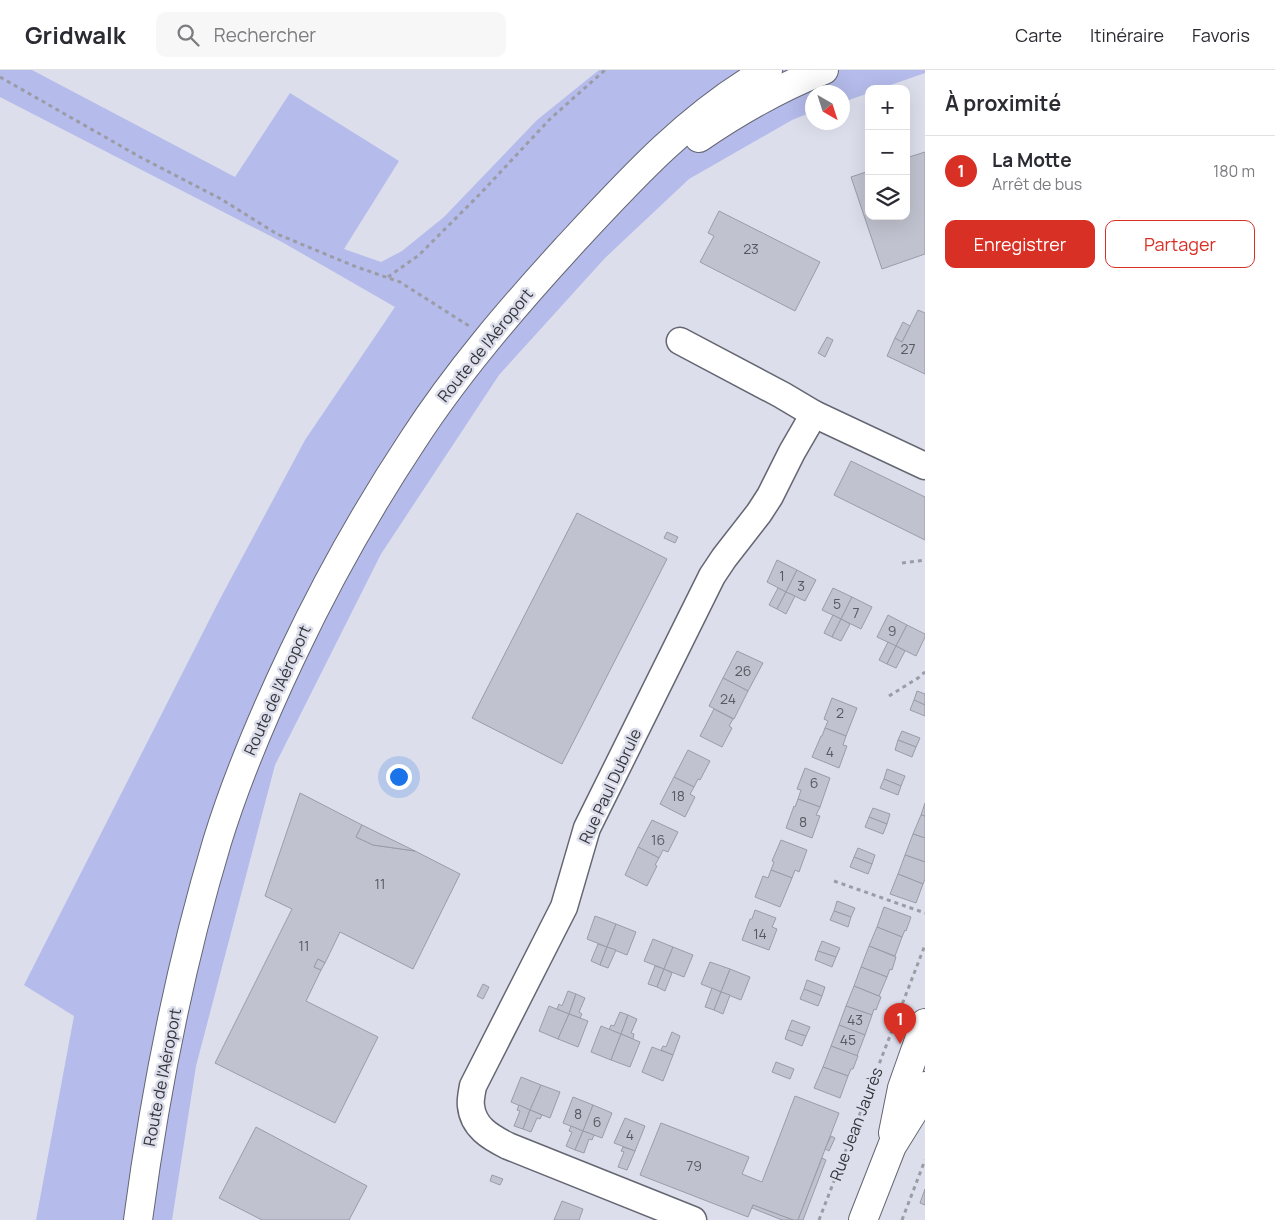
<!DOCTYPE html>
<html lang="fr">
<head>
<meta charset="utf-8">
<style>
  :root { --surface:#fff; --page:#f7f7f7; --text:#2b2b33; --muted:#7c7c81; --line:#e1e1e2; --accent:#d93025 }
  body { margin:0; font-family:Manrope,sans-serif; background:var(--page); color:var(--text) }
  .controls { position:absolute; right:15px; top:15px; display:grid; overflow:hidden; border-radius:10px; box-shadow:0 5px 20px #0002 }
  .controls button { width:45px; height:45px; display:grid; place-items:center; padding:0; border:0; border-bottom:1px solid var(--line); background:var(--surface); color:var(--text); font:25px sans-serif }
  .compass { position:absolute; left:805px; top:15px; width:45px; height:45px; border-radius:50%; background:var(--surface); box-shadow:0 5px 20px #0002; rotate:141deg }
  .you { position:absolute; left:398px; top:706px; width:18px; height:18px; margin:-12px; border:4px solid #fff; border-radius:50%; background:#1a73e8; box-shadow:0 0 0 8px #1a73e833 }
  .badge { display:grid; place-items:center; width:32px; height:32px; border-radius:50%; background:var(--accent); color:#fff; font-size:16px; font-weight:700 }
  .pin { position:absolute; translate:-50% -41px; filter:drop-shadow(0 1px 2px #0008) }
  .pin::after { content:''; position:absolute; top:26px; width:18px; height:15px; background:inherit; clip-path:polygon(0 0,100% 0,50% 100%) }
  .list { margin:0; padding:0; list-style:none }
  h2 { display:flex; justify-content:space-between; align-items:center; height:65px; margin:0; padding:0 20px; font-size:21px }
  h2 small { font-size:16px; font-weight:400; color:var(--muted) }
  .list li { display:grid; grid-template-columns:32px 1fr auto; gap:15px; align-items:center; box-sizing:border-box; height:70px; padding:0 20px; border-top:1px solid var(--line) }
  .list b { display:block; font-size:19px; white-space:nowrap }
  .list p { margin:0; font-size:16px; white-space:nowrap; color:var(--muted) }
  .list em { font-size:16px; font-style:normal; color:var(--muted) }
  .actions { display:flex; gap:10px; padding:15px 20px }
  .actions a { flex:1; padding:11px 0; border:1px solid var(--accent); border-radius:10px; text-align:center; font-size:18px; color:var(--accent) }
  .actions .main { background:var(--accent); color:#fff }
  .icon { flex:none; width:28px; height:28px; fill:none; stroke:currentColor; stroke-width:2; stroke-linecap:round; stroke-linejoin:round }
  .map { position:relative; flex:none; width:925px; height:1150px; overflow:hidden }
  header { display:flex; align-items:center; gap:30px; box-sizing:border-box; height:70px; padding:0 25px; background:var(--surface); border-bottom:1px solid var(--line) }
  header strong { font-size:24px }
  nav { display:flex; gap:28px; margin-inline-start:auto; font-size:18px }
  .search { width:350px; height:45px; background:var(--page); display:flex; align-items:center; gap:12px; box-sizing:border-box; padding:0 18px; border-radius:10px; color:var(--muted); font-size:19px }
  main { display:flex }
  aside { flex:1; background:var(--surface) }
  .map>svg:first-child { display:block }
  .green { fill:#b5bbea }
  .building { fill:#c0c2cf; stroke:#9a9ca8 }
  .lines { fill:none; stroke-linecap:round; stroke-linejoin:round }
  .minor-casing { stroke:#646672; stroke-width:29 }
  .major-casing { stroke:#646672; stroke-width:30 }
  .path { stroke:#9a9ca6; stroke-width:3; stroke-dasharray:4 4; stroke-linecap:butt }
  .minor { stroke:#fff; stroke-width:26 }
  .major { stroke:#fff; stroke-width:28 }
  .labels { text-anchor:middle; stroke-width:5; stroke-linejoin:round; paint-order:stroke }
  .number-label { font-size:14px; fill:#585960 }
  .street-label { font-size:16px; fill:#35363b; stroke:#dcdeec }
</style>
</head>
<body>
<header>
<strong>Gridwalk</strong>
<div class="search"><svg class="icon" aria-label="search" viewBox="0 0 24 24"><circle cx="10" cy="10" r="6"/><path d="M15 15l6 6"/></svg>Rechercher</div>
<nav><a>Carte</a><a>Itinéraire</a><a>Favoris</a></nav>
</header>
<main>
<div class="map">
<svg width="925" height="1150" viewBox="0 0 925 1150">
  <rect width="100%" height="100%" fill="#dcdeec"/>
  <polygon class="green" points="0,0 32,0 235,107 290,23 399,91 344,179 381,192 402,181 444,147 537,50 599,0 925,0 925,3 879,19 869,19 869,23 843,32 842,22 812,22 812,42 792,50 689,109 605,188 499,305 381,484 275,695 196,996 172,1150 36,1150 74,946 24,915 220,529 305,370 395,237 282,172 0,27"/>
  <g class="building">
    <polygon points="925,82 925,184 882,199 851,107 869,101 869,146 906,146 906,88"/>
    <polygon points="719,141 820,192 795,241 700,192 714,166 708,163"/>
    <polygon points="918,240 925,243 925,304 887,286 895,268 902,272"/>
    <polygon points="903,252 910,256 902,272 895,268"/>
    <polygon points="827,267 833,270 825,287 818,283"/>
    <polygon points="851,391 925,427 925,470 834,425"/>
    <polygon points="577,443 667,489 562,694 472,648"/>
    <polygon points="667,462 678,467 675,473 664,468"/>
    <polygon points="777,490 797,500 786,522 767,512"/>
    <polygon points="797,500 816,510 805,531 786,522"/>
    <polygon points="778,518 786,522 777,539 769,535"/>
    <polygon points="833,518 852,527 841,549 822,540"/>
    <polygon points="786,522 795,526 786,544 777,539"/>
    <polygon points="852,527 872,537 861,559 841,549"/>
    <polygon points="833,545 841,549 832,567 824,563"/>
    <polygon points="888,545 907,555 896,576 877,567"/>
    <polygon points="841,549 850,554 841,571 832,567"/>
    <polygon points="907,555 925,564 925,567 916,586 896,576"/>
    <polygon points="888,572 896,576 887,594 879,590"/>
    <polygon points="896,576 905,581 896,598 887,594"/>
    <polygon points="737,581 763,593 748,621 723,608"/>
    <polygon points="723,608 748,621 734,649 709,636"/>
    <polygon points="917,621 925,624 925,635 914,630"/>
    <polygon points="832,628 857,638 846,666 825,658 828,651 824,649"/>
    <polygon points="914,630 925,635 925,646 910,640"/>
    <polygon points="714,639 733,649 729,656 732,658 722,677 700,666"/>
    <polygon points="825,658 846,666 843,675 847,676 839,698 812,687 821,666 822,666"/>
    <polygon points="902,661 920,668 916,677 898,670"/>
    <polygon points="898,670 916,677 912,687 895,680"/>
    <polygon points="688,680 710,691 700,710 698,709 694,717 674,707"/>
    <polygon points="805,698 830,708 820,737 798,729 801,720 797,719"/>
    <polygon points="887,699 905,706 901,716 884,709"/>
    <polygon points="674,707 694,717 690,724 695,727 685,747 660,734"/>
    <polygon points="884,709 901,716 898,725 880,718"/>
    <polygon points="300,723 362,755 356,767 373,775 415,781 460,804 413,899 340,862 325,893 318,889 314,897 321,900 306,931 378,967 335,1053 215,993 292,839 265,826"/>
    <polygon points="798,729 820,737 816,745 820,746 812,768 786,758 794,736 795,737"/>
    <polygon points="925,733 925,746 921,745"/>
    <polygon points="873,738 890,744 887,754 869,747"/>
    <polygon points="921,745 925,746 925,768 913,764"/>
    <polygon points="869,747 887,754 883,764 865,757"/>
    <polygon points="652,750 678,762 668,782 663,780 659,788 638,777"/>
    <polygon points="362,755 415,781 373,775 356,767"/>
    <polygon points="913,764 925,768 925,792 905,785"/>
    <polygon points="781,770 807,780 799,802 795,800 792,808 771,800 774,792 772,791"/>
    <polygon points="638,777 659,788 655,795 657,796 647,816 625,805"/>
    <polygon points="858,778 875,785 872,794 854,787"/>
    <polygon points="905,785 925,792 925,809 923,814 898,804"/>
    <polygon points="854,787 872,794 868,804 850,797"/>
    <polygon points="771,800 792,808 780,837 755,827 763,806 768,808"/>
    <polygon points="898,804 923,814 916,833 890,824"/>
    <polygon points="837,831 855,838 851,847 834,841"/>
    <polygon points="884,837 911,847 906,861 905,860 902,867 877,857"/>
    <polygon points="755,840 776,848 772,857 777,859 769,880 742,870 750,849 752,849"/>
    <polygon points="834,841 851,847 848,857 830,850"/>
    <polygon points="595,846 616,854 607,877 587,869"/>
    <polygon points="616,854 636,862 627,885 607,877"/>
    <polygon points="877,857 902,867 895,886 869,876"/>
    <polygon points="653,869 673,877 664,899 644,891"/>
    <polygon points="822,871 840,878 836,887 818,881"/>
    <polygon points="598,874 607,877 600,895 591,891"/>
    <polygon points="869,876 896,887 892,900 890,899 887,907 861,897"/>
    <polygon points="607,877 616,880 608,898 600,895"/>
    <polygon points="673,877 693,885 684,907 664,899"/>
    <polygon points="818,881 836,887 832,897 815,890"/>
    <polygon points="318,889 325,893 321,900 314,897"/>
    <polygon points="710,892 730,899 721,922 701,914"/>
    <polygon points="655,896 664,899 657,917 648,914"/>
    <polygon points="861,897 887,907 879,926 854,916"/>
    <polygon points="664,899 672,903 665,921 657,917"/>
    <polygon points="730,899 750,907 741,930 721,922"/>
    <polygon points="807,910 825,917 822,926 804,919"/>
    <polygon points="483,914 489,917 483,929 477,926"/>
    <polygon points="854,916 881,927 876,940 874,939 872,945 846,936"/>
    <polygon points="712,918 721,922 714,940 705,937"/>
    <polygon points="804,919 822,926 818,936 800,929"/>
    <polygon points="568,921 576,924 569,944 557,939 559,934 562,936"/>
    <polygon points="721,922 730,925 723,944 714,940"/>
    <polygon points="576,924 585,928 579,942 582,944 580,948 569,944"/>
    <polygon points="549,936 569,944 558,969 539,961"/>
    <polygon points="846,936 872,945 865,965 839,955"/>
    <polygon points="620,942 628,945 621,964 609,960 611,955 614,956"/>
    <polygon points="569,944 588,951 578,977 558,969"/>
    <polygon points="628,945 637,949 631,963 634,964 633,969 621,964"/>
    <polygon points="792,950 810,957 806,966 788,960"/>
    <polygon points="839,955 865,965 857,986 831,976"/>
    <polygon points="601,956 621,964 611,990 591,982"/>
    <polygon points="788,960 806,966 802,976 785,969"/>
    <polygon points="672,962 680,966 673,985 661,980 663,976 666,977"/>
    <polygon points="621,964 640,972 630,997 611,990"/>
    <polygon points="831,976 858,986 853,999 851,999 848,1006 823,997"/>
    <polygon points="652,977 673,985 663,1011 642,1002"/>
    <polygon points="776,992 794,999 790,1009 772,1002"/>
    <polygon points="823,997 848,1006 840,1028 814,1018"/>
    <polygon points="521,1007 541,1015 530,1040 511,1032"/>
    <polygon points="541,1015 560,1022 550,1048 530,1040"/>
    <polygon points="795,1026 839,1043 798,1150 793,1150 753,1135 748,1147 640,1105 661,1053 749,1087 742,1104 762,1112"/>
    <polygon points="573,1027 593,1035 583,1061 563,1053"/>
    <polygon points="519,1035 530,1040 523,1059 514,1056 520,1041 517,1040"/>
    <polygon points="593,1035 612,1043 602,1068 583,1061"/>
    <polygon points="530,1040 542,1045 540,1049 537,1048 531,1062 523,1059"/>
    <polygon points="625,1048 645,1056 635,1081 614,1073"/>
    <polygon points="571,1056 583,1061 575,1080 566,1076 572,1062 569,1061"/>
    <polygon points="256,1057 367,1116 349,1150 262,1150 219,1128"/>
    <polygon points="583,1061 594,1065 592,1070 589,1069 584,1083 575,1080"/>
    <polygon points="831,1066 835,1068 829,1081 825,1079"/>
    <polygon points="623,1077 635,1081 627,1100 618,1097 624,1082 621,1081"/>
    <polygon points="822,1088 826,1090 803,1150 798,1150"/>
    <polygon points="492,1105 503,1109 500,1115 490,1111"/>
    <polygon points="925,1119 925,1135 920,1133"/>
    <polygon points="562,1131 583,1139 579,1150 554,1150"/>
    <polygon points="753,1135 793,1150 782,1150 752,1138"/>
  </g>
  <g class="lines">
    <g class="minor-casing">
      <g id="minor">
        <polyline points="680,271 782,325 814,344 925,396"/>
        <path d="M693 1150 508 1076C490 1067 473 1057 471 1036 470 1030 472 1022 473 1016L564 837 587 758 712 506 724 488 759 443 770 426 792 382 814 344"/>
      </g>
    </g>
    <g class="major-casing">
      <g id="major">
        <path d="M699 68C737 42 781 17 824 0"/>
        <polyline points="893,1063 902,1018 925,953"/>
        <path d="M138 1150C155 1022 180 895 217 772 237 707 264 644 293 583 328 509 368 438 413 370 457 302 511 239 566 179 627 113 689 44 768 0"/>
        <polyline points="863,1150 892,1076 915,1039 925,1016"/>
      </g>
    </g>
    <g class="path">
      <polyline points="0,7 140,87 221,129 277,164 354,196 400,212 469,256"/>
      <polyline points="388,207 419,185 480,124 550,49 605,0"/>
      <polyline points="902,493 925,490"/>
      <polyline points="889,626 918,608 925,602"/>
      <polyline points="834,811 925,843"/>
      <polyline points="819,1150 925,875"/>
      <polyline points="902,1150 925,1090"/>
    </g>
    <use href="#minor" class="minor"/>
    <use href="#major" class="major"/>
  </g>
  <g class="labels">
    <g class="number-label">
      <text x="751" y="184">23</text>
      <text x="908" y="284">27</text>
      <text x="782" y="511">1</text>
      <text x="801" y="521">3</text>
      <text x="837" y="539">5</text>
      <text x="856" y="548">7</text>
      <text x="892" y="566">9</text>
      <text x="743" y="606">26</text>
      <text x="728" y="634">24</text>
      <text x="840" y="648">2</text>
      <text x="830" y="687">4</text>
      <text x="814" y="718">6</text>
      <text x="678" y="731">18</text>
      <text x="803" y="757">8</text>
      <text x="658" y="775">16</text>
      <text x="380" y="819">11</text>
      <text x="760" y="869">14</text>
      <text x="304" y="881">11</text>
      <text x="855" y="955">43</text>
      <text x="848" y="975">45</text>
      <text x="578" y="1049">8</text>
      <text x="597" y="1057">6</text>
      <text x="630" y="1070">4</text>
      <text x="694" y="1101">79</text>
    </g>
    <g class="street-label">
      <text transform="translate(485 275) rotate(-51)" y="6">Route de l'Aéroport</text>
      <text transform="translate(277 620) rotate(-66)" y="6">Route de l'Aéroport</text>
      <text transform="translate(610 716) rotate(-65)" y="6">Rue Paul Dubrule</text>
      <text transform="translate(162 1007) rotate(-79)" y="6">Route de l'Aéroport</text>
      <text transform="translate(856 1054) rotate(-69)" y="6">Rue Jean Jaurès</text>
    </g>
  </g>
</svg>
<div class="controls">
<button>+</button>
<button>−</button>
<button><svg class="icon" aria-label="layers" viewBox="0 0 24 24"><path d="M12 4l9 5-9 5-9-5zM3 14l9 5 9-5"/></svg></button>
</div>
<svg class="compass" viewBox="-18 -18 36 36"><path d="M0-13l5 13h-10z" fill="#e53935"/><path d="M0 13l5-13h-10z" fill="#7c7c81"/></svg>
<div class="you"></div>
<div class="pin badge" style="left:900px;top:974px">1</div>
</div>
<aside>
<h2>À proximité<small></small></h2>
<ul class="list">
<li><span class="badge">1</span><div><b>La Motte</b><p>Arrêt de bus</p></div><em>180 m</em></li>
</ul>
<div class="actions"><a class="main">Enregistrer</a><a>Partager</a></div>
</aside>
</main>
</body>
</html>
